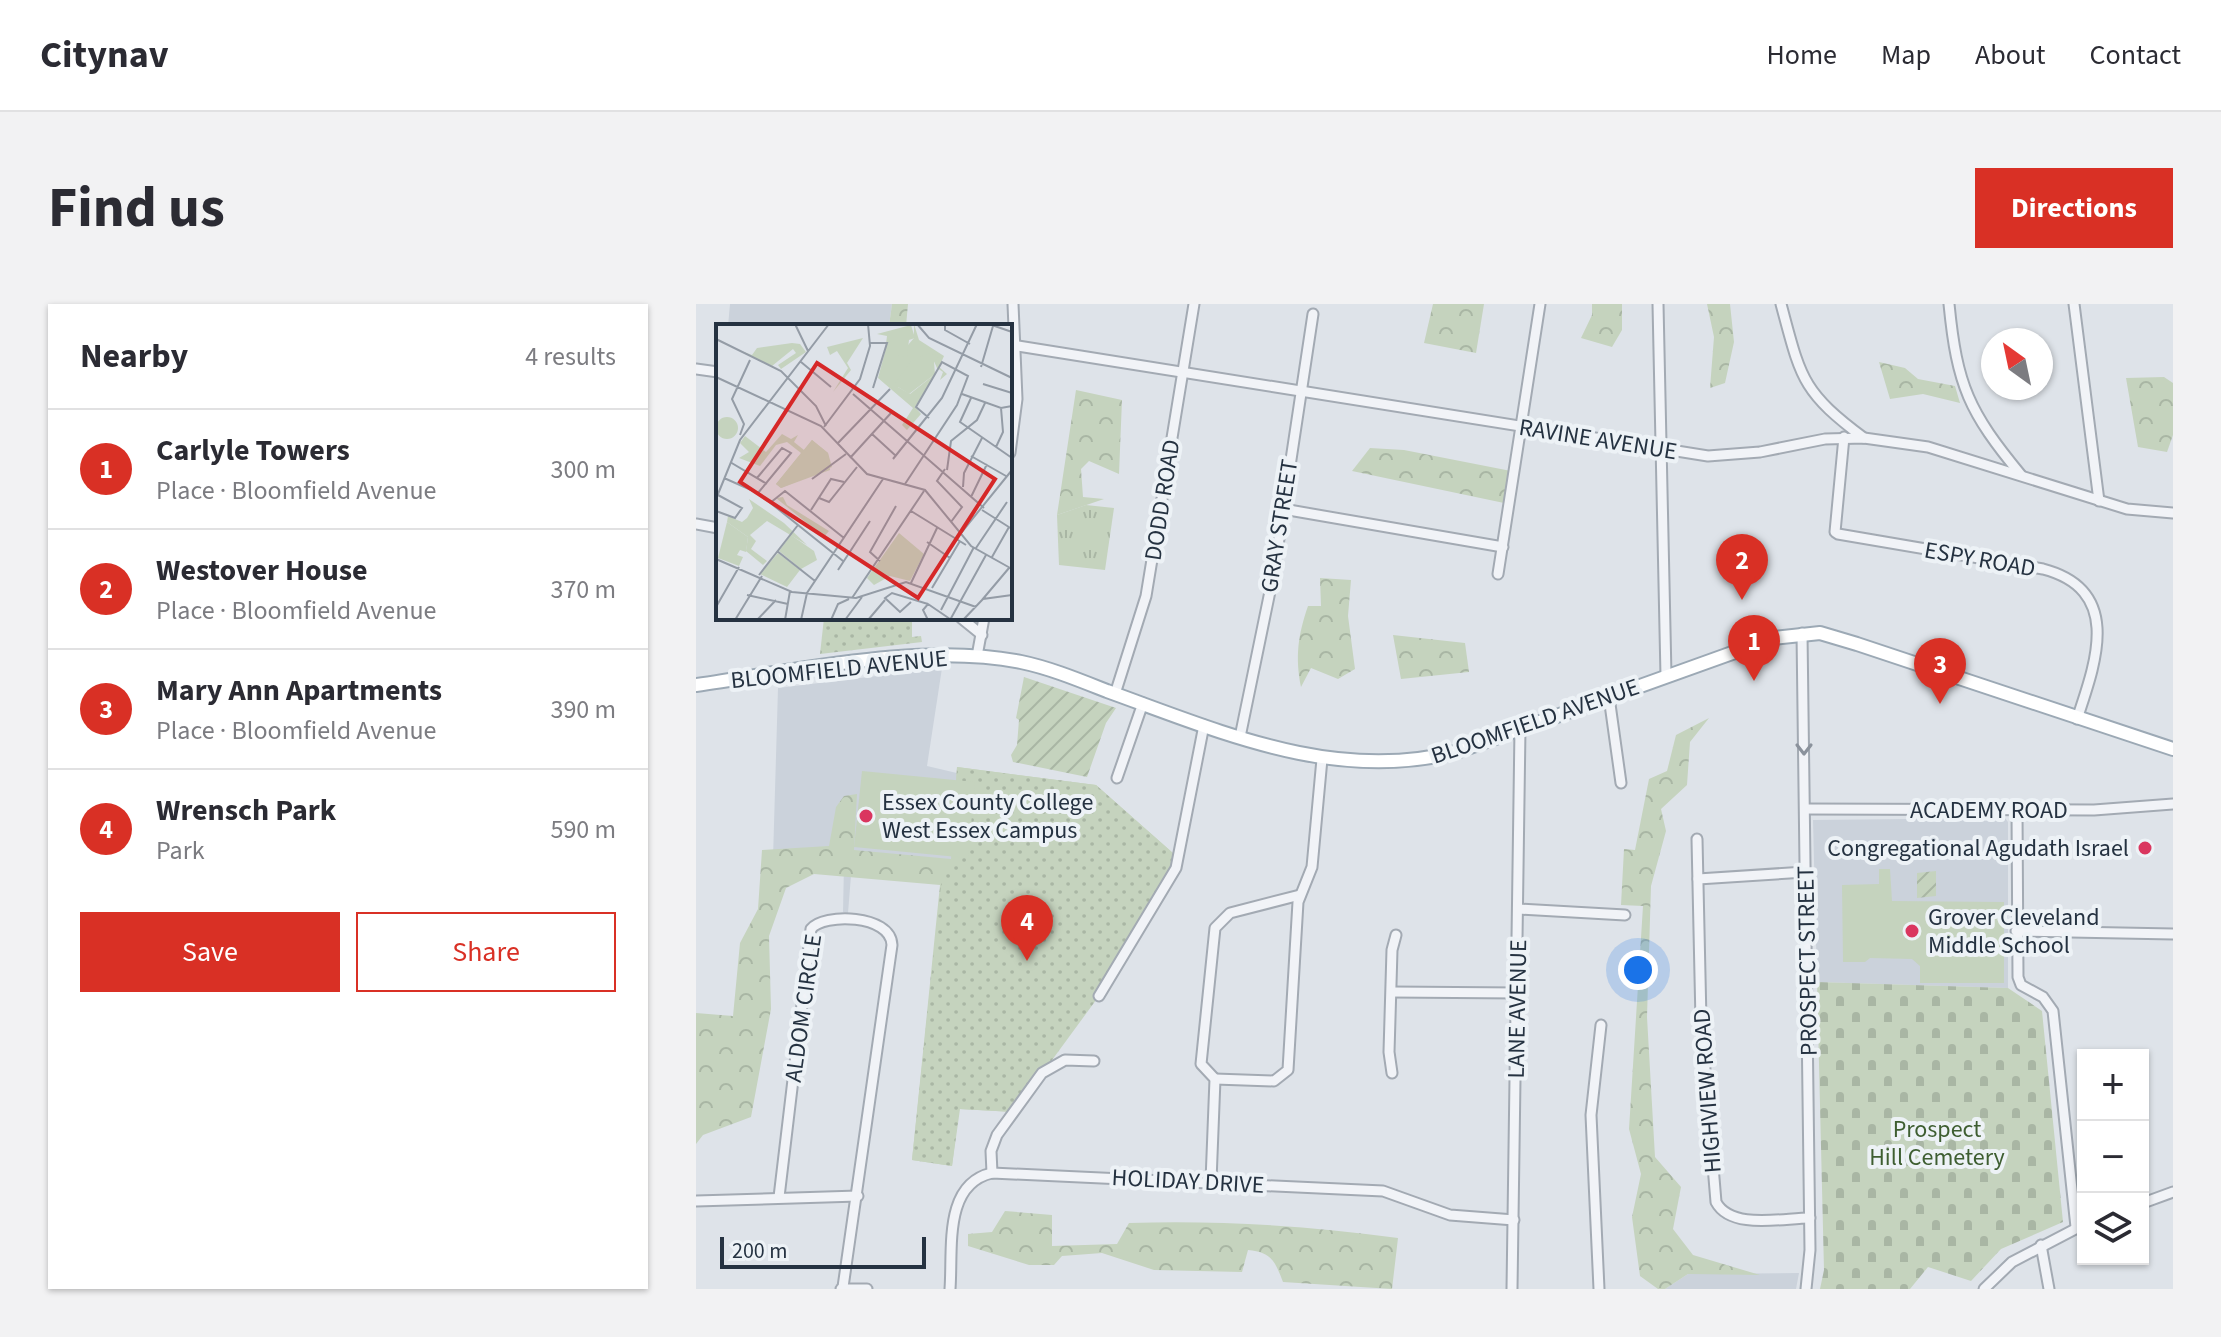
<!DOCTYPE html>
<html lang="en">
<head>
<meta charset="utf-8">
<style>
  :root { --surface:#fff; --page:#f2f2f3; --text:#2b2b33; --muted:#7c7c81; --line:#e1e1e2; --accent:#d93025 }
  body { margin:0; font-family:"Source Sans 3",sans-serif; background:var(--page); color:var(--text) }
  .controls { position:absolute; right:24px; bottom:24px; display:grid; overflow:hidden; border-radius:0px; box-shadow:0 2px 6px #0004 }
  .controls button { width:72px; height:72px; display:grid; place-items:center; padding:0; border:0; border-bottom:2px solid var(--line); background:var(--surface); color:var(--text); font:40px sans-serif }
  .compass { position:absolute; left:1285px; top:24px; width:72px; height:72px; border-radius:50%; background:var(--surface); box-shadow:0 2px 6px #0004; rotate:327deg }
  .scale { position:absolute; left:24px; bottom:20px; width:206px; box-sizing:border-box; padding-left:8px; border:4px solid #253241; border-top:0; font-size:22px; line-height:28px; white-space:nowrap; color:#253241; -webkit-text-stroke:6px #edf2f6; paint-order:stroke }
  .you { position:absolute; left:942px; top:666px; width:28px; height:28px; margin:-20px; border:6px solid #fff; border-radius:50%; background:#1a73e8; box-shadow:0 0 0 12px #1a73e833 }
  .badge { display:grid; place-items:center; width:52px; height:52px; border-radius:50%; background:var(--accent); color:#fff; font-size:26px; font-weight:700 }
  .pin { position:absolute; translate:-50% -66px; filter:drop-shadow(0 2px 4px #0008) }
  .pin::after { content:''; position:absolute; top:42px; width:28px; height:24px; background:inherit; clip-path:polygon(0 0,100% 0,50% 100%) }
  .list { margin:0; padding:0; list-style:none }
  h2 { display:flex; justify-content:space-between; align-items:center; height:104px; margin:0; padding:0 32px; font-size:34px }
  h2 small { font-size:26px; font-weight:400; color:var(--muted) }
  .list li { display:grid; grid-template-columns:52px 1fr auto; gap:24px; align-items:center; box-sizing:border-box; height:120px; padding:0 32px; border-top:2px solid var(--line) }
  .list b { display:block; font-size:30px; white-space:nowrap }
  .list p { margin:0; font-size:26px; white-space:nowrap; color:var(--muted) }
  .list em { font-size:26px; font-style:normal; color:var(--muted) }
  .actions { display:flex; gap:16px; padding:24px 32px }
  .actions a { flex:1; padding:18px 0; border:2px solid var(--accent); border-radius:0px; text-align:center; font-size:28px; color:var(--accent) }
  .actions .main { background:var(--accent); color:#fff }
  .icon { flex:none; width:44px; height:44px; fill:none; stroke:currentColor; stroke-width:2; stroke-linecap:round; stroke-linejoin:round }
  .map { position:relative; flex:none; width:1477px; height:985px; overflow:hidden; border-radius:0px }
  header { display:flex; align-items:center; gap:48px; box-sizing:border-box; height:112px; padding:0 40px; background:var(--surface); border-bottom:2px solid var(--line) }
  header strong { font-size:38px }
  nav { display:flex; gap:44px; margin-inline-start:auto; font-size:28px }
  .intro { display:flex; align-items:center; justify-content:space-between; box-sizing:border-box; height:192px; padding:0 48px }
  h1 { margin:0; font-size:56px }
  .button { padding:20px 36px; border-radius:0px; background:var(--accent); color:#fff; font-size:28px; font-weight:700 }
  main { display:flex; gap:48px; padding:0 48px }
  aside { flex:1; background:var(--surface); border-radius:0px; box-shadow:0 2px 6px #0004 }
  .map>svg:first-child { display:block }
  .built { fill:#cbd2db }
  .grass { fill:url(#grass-tufts) }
  .forest { fill:url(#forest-crowns) }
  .cemetery { fill:url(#cemetery-stones) }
  .park { fill:url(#park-dots) }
  .garden { fill:url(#garden-furrows) }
  .pitch { fill:#c5d3be }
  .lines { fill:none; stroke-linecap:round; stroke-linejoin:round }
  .minor-casing { stroke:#a3aab3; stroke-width:13 }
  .major-casing { stroke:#9ca9b5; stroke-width:16 }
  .minor { stroke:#f1f3f7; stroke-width:9 }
  .major { stroke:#fff; stroke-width:12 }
  .oneway { stroke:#8b929c }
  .poi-dot { fill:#da365f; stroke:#edf2f6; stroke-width:3 }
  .labels { text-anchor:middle; stroke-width:8; stroke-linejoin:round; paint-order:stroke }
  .street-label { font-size:24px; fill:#253241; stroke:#edf2f6 }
  .poi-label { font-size:24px; fill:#253241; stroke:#edf2f6; text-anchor:start }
  .park-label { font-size:24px; fill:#3e5e31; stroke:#edf2f6 }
  .inset-road { fill:none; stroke:#949ca6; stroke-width:2 }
  .view { fill:#d62828; fill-opacity:0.15; stroke:#d62828; stroke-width:4 }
  .inset-edge { fill:none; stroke:#253241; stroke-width:4 }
</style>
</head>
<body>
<header>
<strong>Citynav</strong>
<nav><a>Home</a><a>Map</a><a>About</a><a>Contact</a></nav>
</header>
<div class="intro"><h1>Find us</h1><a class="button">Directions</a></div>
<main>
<aside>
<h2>Nearby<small>4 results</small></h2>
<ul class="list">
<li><span class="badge">1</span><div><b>Carlyle Towers</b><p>Place · Bloomfield Avenue</p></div><em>300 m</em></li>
<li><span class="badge">2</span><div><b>Westover House</b><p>Place · Bloomfield Avenue</p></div><em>370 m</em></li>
<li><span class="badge">3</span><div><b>Mary Ann Apartments</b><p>Place · Bloomfield Avenue</p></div><em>390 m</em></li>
<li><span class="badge">4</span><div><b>Wrensch Park</b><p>Park</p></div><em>590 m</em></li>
</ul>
<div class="actions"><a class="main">Save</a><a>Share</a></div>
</aside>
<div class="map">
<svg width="1477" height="985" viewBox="0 0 1477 985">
  <defs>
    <pattern id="grass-tufts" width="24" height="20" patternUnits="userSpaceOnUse" patternTransform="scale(2)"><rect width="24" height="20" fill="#c5d3be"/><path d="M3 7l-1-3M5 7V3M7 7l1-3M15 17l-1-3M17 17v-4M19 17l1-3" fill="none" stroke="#a9b6a4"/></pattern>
    <pattern id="forest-crowns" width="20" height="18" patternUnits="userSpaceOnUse" patternTransform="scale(2)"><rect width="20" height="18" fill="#c5d3be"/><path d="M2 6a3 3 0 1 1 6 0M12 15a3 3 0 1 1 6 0" fill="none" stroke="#a9b6a4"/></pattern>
    <pattern id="cemetery-stones" width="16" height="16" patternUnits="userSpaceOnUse" patternTransform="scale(2)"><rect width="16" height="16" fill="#c5d3be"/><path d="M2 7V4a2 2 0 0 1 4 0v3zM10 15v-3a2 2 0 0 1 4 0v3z" fill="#a9b6a4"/></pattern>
    <pattern id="park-dots" width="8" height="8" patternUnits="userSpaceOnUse" patternTransform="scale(2)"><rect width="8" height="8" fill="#c5d3be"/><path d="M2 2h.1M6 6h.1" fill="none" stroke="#a9b6a4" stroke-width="1.8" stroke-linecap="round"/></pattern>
    <pattern id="garden-furrows" width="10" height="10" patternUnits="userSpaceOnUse" patternTransform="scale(2)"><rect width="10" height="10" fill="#c5d3be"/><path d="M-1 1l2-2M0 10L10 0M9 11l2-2" fill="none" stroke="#a9b6a4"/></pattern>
  </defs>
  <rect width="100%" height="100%" fill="#dee3e9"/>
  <g class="built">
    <polygon points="34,0 196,0 193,22 32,22"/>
    <polygon points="246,364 231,462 265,470 258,571 156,559 152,609 147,608 148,560 77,555 82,384"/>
    <polygon points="1309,514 1312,518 1312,684 1121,678 1117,516"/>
    <polygon points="1103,969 1100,985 969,985 992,970"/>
  </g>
  <polygon class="grass" points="390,201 418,204 409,266 363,261 361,211"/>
  <g class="forest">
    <polygon points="196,0 212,0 210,22 193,22"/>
    <polygon points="737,0 788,0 780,49 728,39"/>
    <polygon points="896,0 926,0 926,26 916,43 885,34 896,11"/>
    <polygon points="1011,0 1034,0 1038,38 1029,79 1014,84 1018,33"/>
    <polygon points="1183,58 1209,64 1222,75 1259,82 1264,99 1227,90 1194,95"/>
    <polygon points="1468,73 1477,79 1477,131 1471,148 1442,143 1430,74"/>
    <polygon points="380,86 426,96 423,170 393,157 385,165 387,193 408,195 361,211"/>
    <polygon points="674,144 708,146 815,167 808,199 656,167"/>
    <path d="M624 274 655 276 652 312 659 365 642 375 615 364 605 383C599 353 602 331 612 302H625Z"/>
    <polygon points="697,331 769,339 773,368 705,375"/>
    <polygon points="1013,414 994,438 991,481 965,505 970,527 955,582 951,713 959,853 985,883 977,925 997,951 1064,971 992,970 969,985 962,985 944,972 936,913 945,870 933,825 947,602 925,601 928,545 939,546 953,475 971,467 980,431"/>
    <polygon points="261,463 400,481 478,550 318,808 263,805 256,862 216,856 244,581 118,570 90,584 73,632 75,705 55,813 7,831 0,840 0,709 37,712 44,639 62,605 66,546 133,542 140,503 148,492 161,490 158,546 255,555"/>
    <path d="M309 907 356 911V942L421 940 433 919C524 916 612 922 702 934L696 985 587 978C579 957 575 948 552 946L546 968 458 966 406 949 366 952 358 961H333L272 942V930L296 928Z"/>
  </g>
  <polygon class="cemetery" points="1121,678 1312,684 1346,707 1367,918 1305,945 1275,977 1232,963 1214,985 1124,985 1128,966"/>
  <g class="park">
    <polygon points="128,314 216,314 216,333 225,332 226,338 124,350"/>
    <polygon points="261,463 400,481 478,550 476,572 403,692 318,808 264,805 256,862 216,856 245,581 256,555"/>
  </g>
  <g class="garden">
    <polygon points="328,373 420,404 410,419 391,473 317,458 315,451 321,441 323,416 320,414"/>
    <polygon points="1240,567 1240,592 1221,594 1221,569"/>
  </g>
  <g class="pitch">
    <polygon points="166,467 279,478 272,554 158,543"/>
    <polygon points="1183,565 1194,565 1196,597 1308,598 1308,679 1224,679 1224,662 1216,655 1174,654 1169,658 1147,658 1146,581 1183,580"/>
  </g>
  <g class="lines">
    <g class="minor-casing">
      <g id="minor">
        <polyline points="962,0 970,372"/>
        <path d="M1085 0C1105 74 1105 87 1168 134"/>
        <path d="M1253 0C1261 82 1273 108 1325 171"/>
        <polyline points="1378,0 1403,197"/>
        <polyline points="322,42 1012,152 1064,148 1129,135 1168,134 1232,143 1431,205 1477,209"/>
        <polyline points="0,65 22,68"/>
        <path d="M1148 133 1139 228 1142 230 1347 265C1427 286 1400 358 1381 415"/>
        <polyline points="314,149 321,95 317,0"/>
        <polyline points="587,205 807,243"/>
        <polyline points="0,220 22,224"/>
        <polyline points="802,270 844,0"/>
        <polyline points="265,314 286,331"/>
        <polyline points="1106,329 1114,946 1110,985"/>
        <polyline points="281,352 288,314"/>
        <polyline points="419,390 450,292 498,0"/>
        <polyline points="913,393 925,479"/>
        <polyline points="544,433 578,268 617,10"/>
        <polyline points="421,474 447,399"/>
        <polyline points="1109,505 1398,506 1477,500"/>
        <polyline points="1321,506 1322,673 1325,681 1347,693 1357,707 1380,923"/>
        <path d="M1001 535 1005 717 1020 898C1035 926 1086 914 1114 914"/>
        <polyline points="1002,575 1109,568"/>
        <polyline points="823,605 929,611"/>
        <polyline points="1320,627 1477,630"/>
        <polyline points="696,688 822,689"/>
        <polyline points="403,692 480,564 508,421"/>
        <polyline points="696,769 693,748 696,646 700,631"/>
        <polyline points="519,775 578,777 592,766 602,598 616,563 626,455"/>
        <polyline points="296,869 295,847 301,831 346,769 369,756 398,757"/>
        <polyline points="515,877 519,775 505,760 519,624 534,609 604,591"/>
        <path d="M83 893 115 625C127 609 195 610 196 641L147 983"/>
        <polyline points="0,897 162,892"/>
        <polyline points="1447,899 1477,888"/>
        <polyline points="1345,941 1353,985"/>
        <polyline points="145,985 171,985"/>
        <path d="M254 985C257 945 247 880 296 869L687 887 754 911 818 916"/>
        <polyline points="816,985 824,425"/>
        <polyline points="903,985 895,811 905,721"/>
        <polyline points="1288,985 1316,958 1387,921"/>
      </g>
    </g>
    <g class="major-casing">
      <path id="major" d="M0 381C100 367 226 338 325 358 354 364 383 376 411 387 525 428 641 480 763 447L1078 334 1124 329 1161 340 1477 445"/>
    </g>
    <use href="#minor" class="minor"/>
    <use href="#major" class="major"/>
  </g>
  <defs><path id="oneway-chevron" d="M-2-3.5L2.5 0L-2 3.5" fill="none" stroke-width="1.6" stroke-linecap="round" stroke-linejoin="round" transform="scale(2)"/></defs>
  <use class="oneway" href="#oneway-chevron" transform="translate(1108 445) rotate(90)"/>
  <g class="poi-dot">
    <circle cx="170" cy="512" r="8"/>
    <circle cx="1449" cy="544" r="8"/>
    <circle cx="1216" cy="627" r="8"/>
  </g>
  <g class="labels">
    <g class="street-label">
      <text transform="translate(902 135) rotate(9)" y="8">RAVINE AVENUE</text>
      <text transform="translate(466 196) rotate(-81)" y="8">DODD ROAD</text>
      <text transform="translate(583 222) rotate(-81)" y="8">GRAY STREET</text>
      <text transform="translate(1284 255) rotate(10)" y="8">ESPY ROAD</text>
      <text transform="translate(143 365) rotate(-6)" y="8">BLOOMFIELD AVENUE</text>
      <text transform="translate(839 417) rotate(-19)" y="8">BLOOMFIELD AVENUE</text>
      <text x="1293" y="514">ACADEMY ROAD</text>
      <text transform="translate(1111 657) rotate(-91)" y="8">PROSPECT STREET</text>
      <text transform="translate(107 704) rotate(-82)" y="8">ALDOM CIRCLE</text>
      <text transform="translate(821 705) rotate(-89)" y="8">LANE AVENUE</text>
      <text transform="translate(1011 787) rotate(-94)" y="8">HIGHVIEW ROAD</text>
      <text transform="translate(492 877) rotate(3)" y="8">HOLIDAY DRIVE</text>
    </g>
    <g class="poi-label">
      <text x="186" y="506">Essex County College<tspan x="186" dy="28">West Essex Campus</tspan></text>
      <text x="1433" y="552" text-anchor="end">Congregational Agudath Israel</text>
      <text x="1232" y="621">Grover Cleveland<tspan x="1232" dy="28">Middle School</tspan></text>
    </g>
    <g class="park-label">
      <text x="1241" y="833">Prospect<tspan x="1241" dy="28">Hill Cemetery</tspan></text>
    </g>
  </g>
  <g transform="translate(20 20)">
    <rect width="296" height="296" fill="#dee3e9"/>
    <path d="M198 0 203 16 228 32 223 43 231 50 224 56 227 48 221 44 216 33 201 36 182 63 194 70 219 50 199 83 205 90 191 106 186 101 197 84 162 54 169 28 192 21 198 14ZM147 14 131 39 135 46 117 68 132 44 121 27 114 31 111 23ZM76 19 84 20 90 28 65 45 62 41 80 29 77 25 56 42 20 25 36 31 41 24ZM0 104a11 11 0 1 1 22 0a11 11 0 1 1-22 0ZM66 110 75 115 82 111 78 118 88 126 96 116 112 129 114 146 65 164 60 160 85 129 71 118 60 121 44 142 23 134 33 128 24 119 29 112 50 128ZM67 173 71 181 113 207 108 213 60 174ZM33 175 68 199 91 221 51 197 34 211 40 217 35 225 51 237 47 241 30 227 32 213 11 198 12 192 26 198 31 194 37 184Z" fill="#c5d3be"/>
    <path d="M183 209 208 230 194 257 174 252 158 261 151 254Z" fill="#c5d3be"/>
    <path d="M195 1 199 14 193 16 191 33 169 28 171 12 161 10ZM213 29 223 32 218 38 219 50 193 70 182 63 179 60 194 38ZM96 116 112 129 116 143 65 164 60 160ZM11 198 32 213 30 228 24 226 21 231 27 233 23 242 2 234ZM75 211 98 227 101 236 85 245 63 227ZM62 229 84 246 71 263 44 250Z" fill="#c5d3be"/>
    <path class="inset-road" d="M79 0 92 27M201 0 213 14 296 54M229 0V6L254 20M273 0 296 8M0 15 65 47 100 82 110 102M154 19H171L157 64M85 38 115 63M265 43 277 2M0 53 105 102 151 150 209 166 255 222 296 245M267 60 296 69M137 70 268 184M246 70 285 84 296 82M255 74 244 98 296 134M108 103 144 55 154 22 152 0M156 110 180 132M24 111 28 100 16 75 34 36M122 119 174 65M280 123 287 108 285 84M255 132 290 152M134 134 175 89M177 135 226 74 261 0M14 138 51 160M229 145 221 157 246 183 235 198M231 146 235 117 261 96 269 79M8 154 42 169 127 237M41 154 66 124 75 129 42 169M96 155 130 130M189 160 241 81 252 52 226 38 200 83 213 94M247 163 248 149 266 114M255 173 271 140M103 174 113 178 141 143M0 175 24 116 113 0M54 179 69 167 128 214M95 186 115 155 128 158M266 186 296 205M0 187 19 194 26 184 2 171M195 187 250 221M245 209 296 146M211 218 234 234M260 224 291 178M61 227 99 257M276 233 293 203M0 235 76 268 140 274 190 258 260 283M164 237 154 228 180 182M122 246 154 197M43 251 82 201M195 259 221 204M216 264 244 217M31 271 72 280M136 274 208 167M266 276 293 244M195 278 184 288 169 274 176 269 212 280M0 283 23 243M225 286 258 223M19 296 46 252M41 296 60 276M69 296 74 267M85 296 91 269 167 155M115 296 122 280 133 275M129 296 146 273M152 296 169 276M212 296 207 286 212 280 234 295M234 296 270 231M247 296 267 275 296 271"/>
    <path class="view" d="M101 39 279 155 202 274 24 158Z"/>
    <rect width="296" height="296" class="inset-edge"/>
  </g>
</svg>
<div class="controls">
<button>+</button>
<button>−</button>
<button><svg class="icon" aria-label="layers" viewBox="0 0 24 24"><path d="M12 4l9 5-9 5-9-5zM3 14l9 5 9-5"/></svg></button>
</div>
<svg class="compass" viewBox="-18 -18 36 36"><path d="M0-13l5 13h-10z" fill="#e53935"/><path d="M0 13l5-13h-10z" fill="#7c7c81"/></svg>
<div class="scale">200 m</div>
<div class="you"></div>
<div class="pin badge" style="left:1058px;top:377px">1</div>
<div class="pin badge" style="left:1046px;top:296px">2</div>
<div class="pin badge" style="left:1244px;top:400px">3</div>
<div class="pin badge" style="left:331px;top:657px">4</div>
</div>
</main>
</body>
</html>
